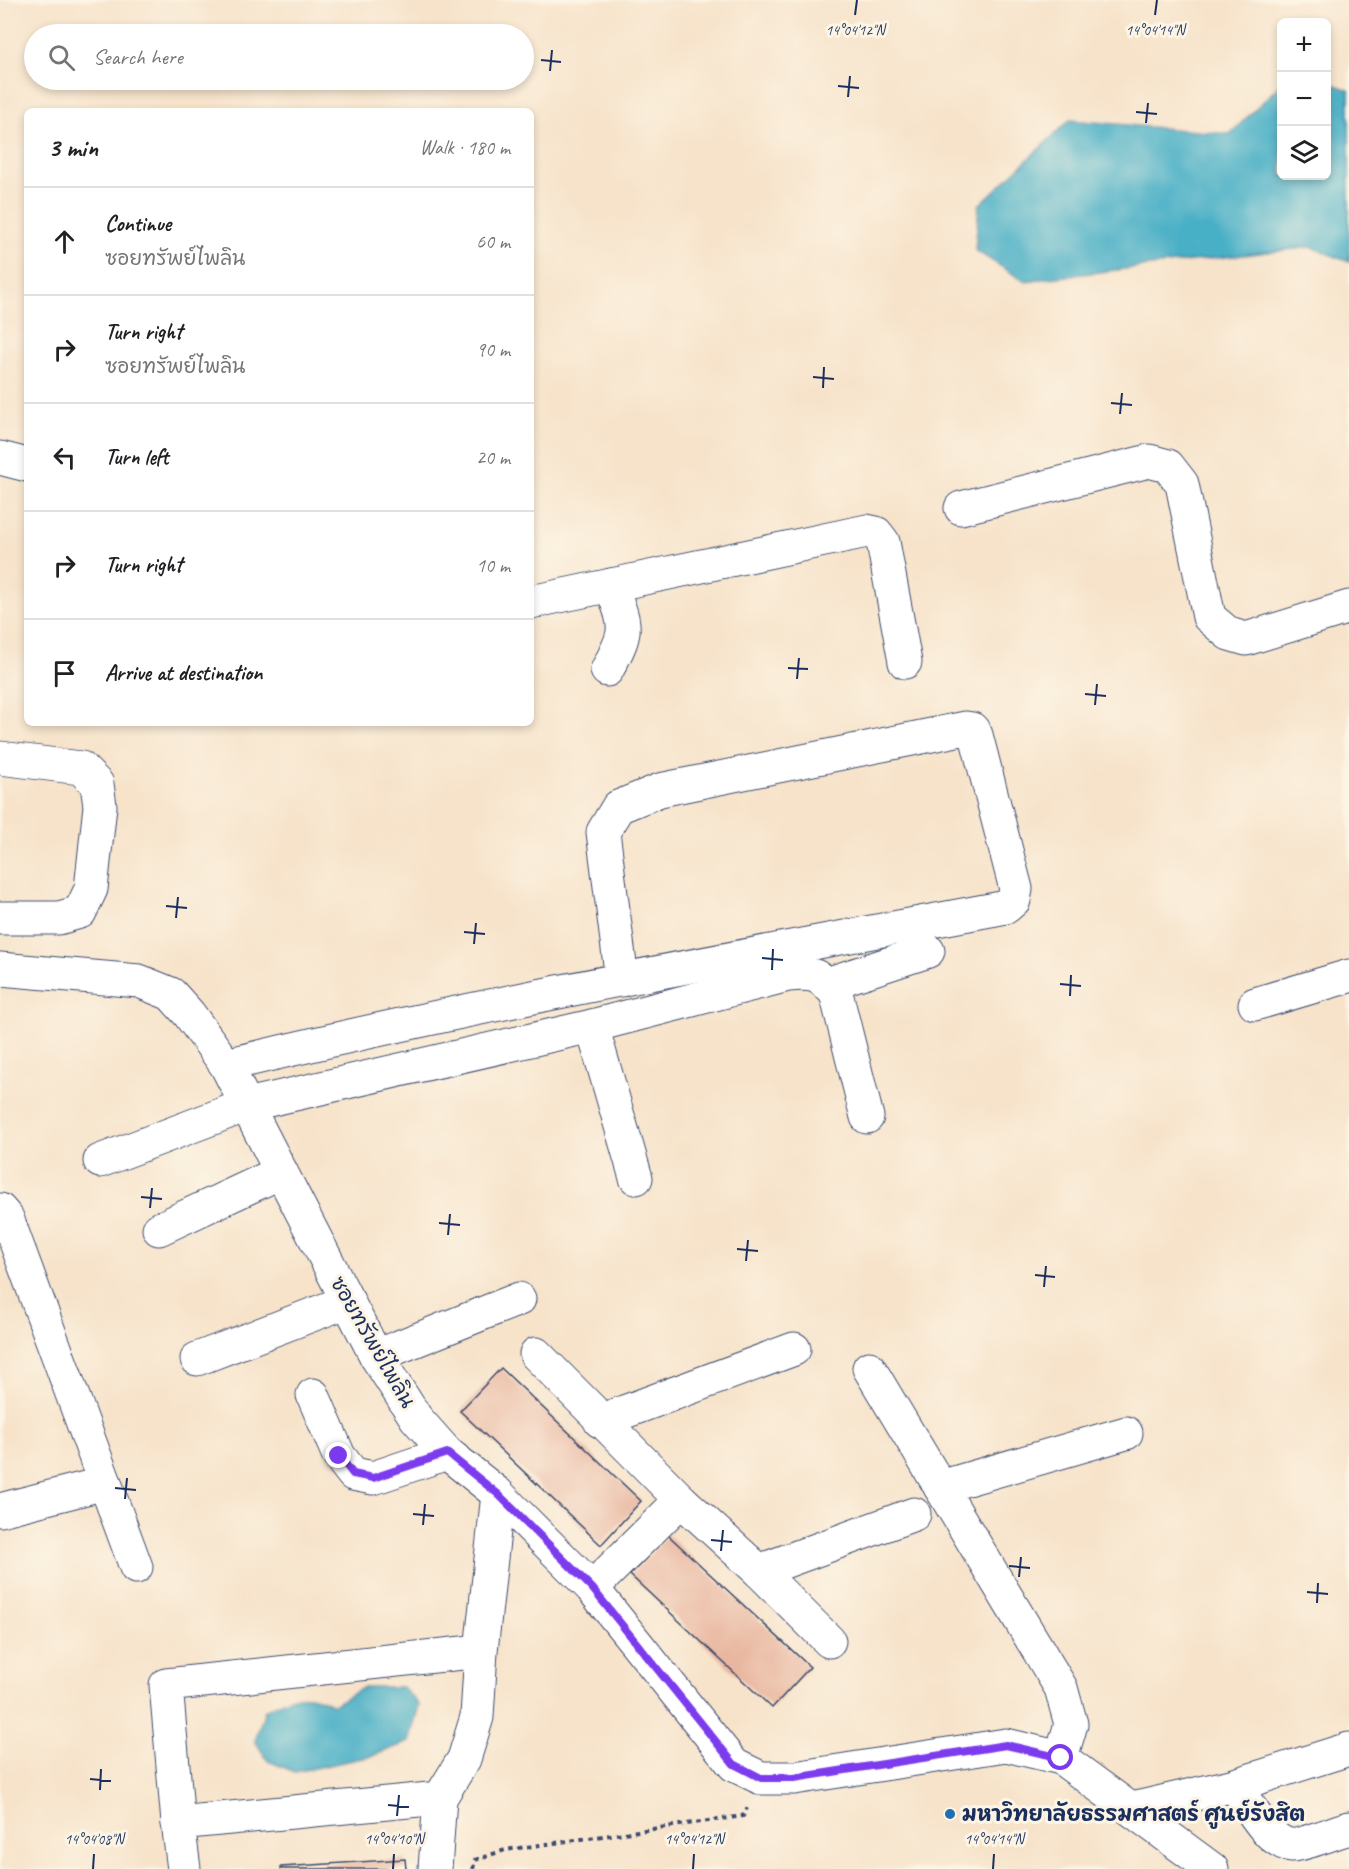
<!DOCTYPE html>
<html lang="en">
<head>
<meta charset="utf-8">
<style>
  :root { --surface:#fff; --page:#f2f2f2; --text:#202124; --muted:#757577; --line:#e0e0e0 }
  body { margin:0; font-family:Caveat,"Playpen Sans Thai",sans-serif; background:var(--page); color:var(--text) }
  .controls { position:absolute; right:18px; top:18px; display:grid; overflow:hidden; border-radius:9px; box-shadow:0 3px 9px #0003 }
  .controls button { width:54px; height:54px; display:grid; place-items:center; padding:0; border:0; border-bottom:2px solid var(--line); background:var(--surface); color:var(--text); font:30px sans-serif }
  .stop { position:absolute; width:18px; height:18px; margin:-14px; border:4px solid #7c3aed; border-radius:50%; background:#fff }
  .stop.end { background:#7c3aed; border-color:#fff; box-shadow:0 2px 6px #0008 }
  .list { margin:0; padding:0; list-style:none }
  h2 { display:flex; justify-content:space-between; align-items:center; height:78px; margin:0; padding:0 24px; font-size:26px }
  h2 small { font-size:20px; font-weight:400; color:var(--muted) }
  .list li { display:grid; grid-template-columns:39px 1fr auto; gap:18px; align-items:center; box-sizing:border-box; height:108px; padding:0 24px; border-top:2px solid var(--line) }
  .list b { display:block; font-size:22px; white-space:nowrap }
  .list p { margin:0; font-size:20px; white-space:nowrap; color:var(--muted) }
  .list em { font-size:20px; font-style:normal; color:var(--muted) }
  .icon { flex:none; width:33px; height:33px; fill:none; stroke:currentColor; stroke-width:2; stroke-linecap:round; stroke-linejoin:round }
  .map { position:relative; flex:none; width:1349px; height:1869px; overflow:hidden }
  .search { position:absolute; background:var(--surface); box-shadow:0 3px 9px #0003; left:24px; top:24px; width:510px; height:66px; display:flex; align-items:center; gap:15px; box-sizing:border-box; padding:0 21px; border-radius:33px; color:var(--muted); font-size:22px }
  .panel { position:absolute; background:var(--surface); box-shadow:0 3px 9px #0003; left:24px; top:108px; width:510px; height:618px; border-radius:9px }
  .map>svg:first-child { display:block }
  .water { fill:#47afc6; stroke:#316f92; stroke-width:1.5 }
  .building { fill:#e9b7a0 }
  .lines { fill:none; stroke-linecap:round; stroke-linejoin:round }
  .minor-casing { stroke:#3c4a6e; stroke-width:35 }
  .path { stroke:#3c4a6e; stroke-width:4; stroke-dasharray:4.5 4.5; stroke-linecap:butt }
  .minor { stroke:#fff; stroke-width:33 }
  .route { stroke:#7c3aed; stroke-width:8 }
  .ticks { fill:none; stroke:#1b2f5e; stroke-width:2 }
  .poi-dot { fill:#1f6fb2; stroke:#fcf5e5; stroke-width:2 }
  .labels { text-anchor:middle; stroke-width:6; stroke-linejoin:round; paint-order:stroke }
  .street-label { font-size:21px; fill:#1b2f5e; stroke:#fcf5e5 }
  .poi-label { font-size:21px; font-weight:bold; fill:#1b2f5e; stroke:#fcf5e5; text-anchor:start }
  .ticks-label { font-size:15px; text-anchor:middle; fill:#1b2f5e; stroke:#fcf5e5; stroke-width:6; stroke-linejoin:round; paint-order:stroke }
</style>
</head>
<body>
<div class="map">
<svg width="1349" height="1869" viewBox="0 0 1349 1869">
  <rect width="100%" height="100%" fill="#fcf5e5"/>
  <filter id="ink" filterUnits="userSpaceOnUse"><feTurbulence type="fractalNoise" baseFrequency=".0167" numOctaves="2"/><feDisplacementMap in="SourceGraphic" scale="12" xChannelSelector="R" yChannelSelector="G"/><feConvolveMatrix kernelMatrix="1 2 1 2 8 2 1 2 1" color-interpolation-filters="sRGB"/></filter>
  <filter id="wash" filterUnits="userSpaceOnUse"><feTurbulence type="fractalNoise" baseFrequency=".008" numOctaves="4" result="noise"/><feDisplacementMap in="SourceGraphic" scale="24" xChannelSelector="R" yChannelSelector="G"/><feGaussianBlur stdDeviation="1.35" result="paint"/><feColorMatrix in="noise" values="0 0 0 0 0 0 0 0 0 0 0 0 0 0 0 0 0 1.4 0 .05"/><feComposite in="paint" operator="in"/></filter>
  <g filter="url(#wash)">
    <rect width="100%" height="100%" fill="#f7e3ca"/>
    <g class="water">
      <polygon points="1327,82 1349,90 1349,262 1311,247 1024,281 975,250 979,205 1070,120 1230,134 1281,84 1282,176 1326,176"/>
      <path d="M364 1687H402L419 1705 409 1742 372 1756 295 1772 268 1761 255 1741 265 1710C292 1695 305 1689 333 1705Z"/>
    </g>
    <g id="blocks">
      <g class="building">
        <polygon points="501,1368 641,1501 601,1545 460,1411"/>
        <polygon points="668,1535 810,1667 772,1708 630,1575"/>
        <polygon points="405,1859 406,1869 281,1869 281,1867"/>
      </g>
    </g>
  </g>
  <g filter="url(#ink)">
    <use href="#blocks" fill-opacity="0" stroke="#3c4a6e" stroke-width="1.5"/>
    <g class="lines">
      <g class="minor-casing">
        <g id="minor">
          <polyline points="0,458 27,465"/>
          <polyline points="961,508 1149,461 1168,466 1182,484 1209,617 1229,634 1246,639 1349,607"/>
          <polyline points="531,602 867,531 876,533 883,542 905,662"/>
          <path d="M607 670C629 629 627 629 611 585"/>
          <polyline points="0,758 81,768 97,784 100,806 91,889 80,912 59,918 0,918"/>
          <polyline points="0,969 139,981 171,994 189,1014 226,1065 376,1356 416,1418 447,1453 498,1494 592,1588 734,1765 761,1778 794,1778 1006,1745 1061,1758 1212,1869"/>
          <polyline points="827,984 928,951"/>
          <polyline points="1255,1004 1349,976"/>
          <polyline points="592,1026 636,1178"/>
          <path d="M226 1065C484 1002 745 956 1006 907L1014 900 1016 889 976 735 972 729 966 728 660 790 618 807 603 832 622 980"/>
          <path d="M100 1161 247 1105 592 1026 788 975C815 973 818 974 836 993L867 1117"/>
          <polyline points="0,1210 7,1218 105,1483 0,1510"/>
          <polyline points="159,1229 281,1172"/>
          <polyline points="536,1354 681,1500 759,1571 829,1641"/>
          <polyline points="376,1356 519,1299"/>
          <polyline points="197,1359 348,1301"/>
          <polyline points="869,1368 1061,1688 1071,1724 1061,1758"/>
          <polyline points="313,1395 339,1456 353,1474 373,1478 447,1453"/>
          <polyline points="600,1421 794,1349"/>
          <polyline points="105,1483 136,1567"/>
          <polyline points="940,1487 1126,1433"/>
          <polyline points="759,1571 914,1514"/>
          <polyline points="592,1588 681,1500"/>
          <polyline points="481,1651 166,1685 178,1823 440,1798 464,1759 477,1717 481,1651 498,1494"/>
          <path d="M1235 1785C1248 1803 1267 1842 1291 1845 1300 1846 1338 1831 1349 1828"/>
          <polyline points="1132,1809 1235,1785 1349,1749"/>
          <polyline points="178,1823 184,1869"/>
          <polyline points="435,1869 440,1798"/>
        </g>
      </g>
      <polyline class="path" points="473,1869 475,1860 505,1850 743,1816 747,1808"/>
      <use href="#minor" class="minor"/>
    </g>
  </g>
  <g class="lines" filter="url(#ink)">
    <polyline class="route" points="339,1456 353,1474 373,1478 447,1453 498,1494 592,1588 734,1764 761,1778 794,1778 1006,1745 1061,1758"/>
  </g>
  <path class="ticks" d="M855 15 857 0M1155 15 1157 0M541 60 561 62M550 71 552 50M838 86 859 88M848 97 850 76M1136 112 1157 114M1146 123 1148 103M813 377 834 379M823 388 824 367M1111 403 1132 405M1120 414 1122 393M788 668 808 669M797 679 799 658M1085 694 1106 696M1095 705 1097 684M166 906 187 908M176 918 178 897M464 932 485 934M474 944 476 923M762 958 783 960M772 970 773 949M1060 984 1081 986M1070 996 1071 975M141 1197 162 1199M150 1208 152 1188M439 1223 460 1225M448 1235 450 1214M737 1249 758 1251M746 1261 748 1240M1035 1275 1055 1277M1044 1287 1046 1266M115 1488 136 1490M125 1499 127 1478M413 1514 434 1516M423 1525 425 1504M711 1540 732 1542M721 1551 723 1530M1009 1566 1030 1568M1019 1577 1021 1557M1307 1592 1328 1594M1317 1603 1318 1583M90 1779 111 1781M100 1790 101 1769M388 1805 409 1807M397 1816 399 1795M93 1869 94 1854M393 1869 394 1854M693 1869 694 1854M993 1869 994 1854"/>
  <circle class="poi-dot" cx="950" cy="1814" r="6"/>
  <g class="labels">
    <g class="street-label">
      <text transform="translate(373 1342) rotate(60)" y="7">ซอยทรัพย์ไพลิน</text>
    </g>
    <g class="poi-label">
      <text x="962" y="1821">มหาวิทยาลัยธรรมศาสตร์ ศูนย์รังสิต</text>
    </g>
  </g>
  <g class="ticks-label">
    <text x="855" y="35">14°04'12"N</text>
    <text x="1155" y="35">14°04'14"N</text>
    <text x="94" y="1844">14°04'08"N</text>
    <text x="394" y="1844">14°04'10"N</text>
    <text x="694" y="1844">14°04'12"N</text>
    <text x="994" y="1844">14°04'14"N</text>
  </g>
</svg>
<div class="controls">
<button>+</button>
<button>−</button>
<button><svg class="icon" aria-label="layers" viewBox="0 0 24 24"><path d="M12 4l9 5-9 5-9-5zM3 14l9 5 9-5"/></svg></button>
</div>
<div class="stop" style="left:1061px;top:1758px"></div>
<div class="stop end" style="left:339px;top:1456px"></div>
<div class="search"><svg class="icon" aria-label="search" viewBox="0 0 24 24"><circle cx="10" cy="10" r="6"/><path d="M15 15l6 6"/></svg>Search here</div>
<section class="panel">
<h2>3 min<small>Walk · 180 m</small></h2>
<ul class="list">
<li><svg class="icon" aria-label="ahead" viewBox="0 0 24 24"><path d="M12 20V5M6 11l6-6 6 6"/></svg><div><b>Continue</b><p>ซอยทรัพย์ไพลิน</p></div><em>60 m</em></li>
<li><svg class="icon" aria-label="right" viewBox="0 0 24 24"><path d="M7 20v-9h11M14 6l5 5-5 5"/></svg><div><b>Turn right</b><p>ซอยทรัพย์ไพลิน</p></div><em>90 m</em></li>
<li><svg class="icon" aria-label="left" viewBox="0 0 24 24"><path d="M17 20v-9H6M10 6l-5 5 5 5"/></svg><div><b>Turn left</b></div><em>20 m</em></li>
<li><svg class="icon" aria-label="right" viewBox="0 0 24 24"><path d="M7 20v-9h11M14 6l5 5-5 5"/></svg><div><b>Turn right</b></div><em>10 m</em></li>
<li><svg class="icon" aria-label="arrive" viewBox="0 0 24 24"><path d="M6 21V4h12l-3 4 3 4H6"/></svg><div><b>Arrive at destination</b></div></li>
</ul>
</section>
</div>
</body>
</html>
